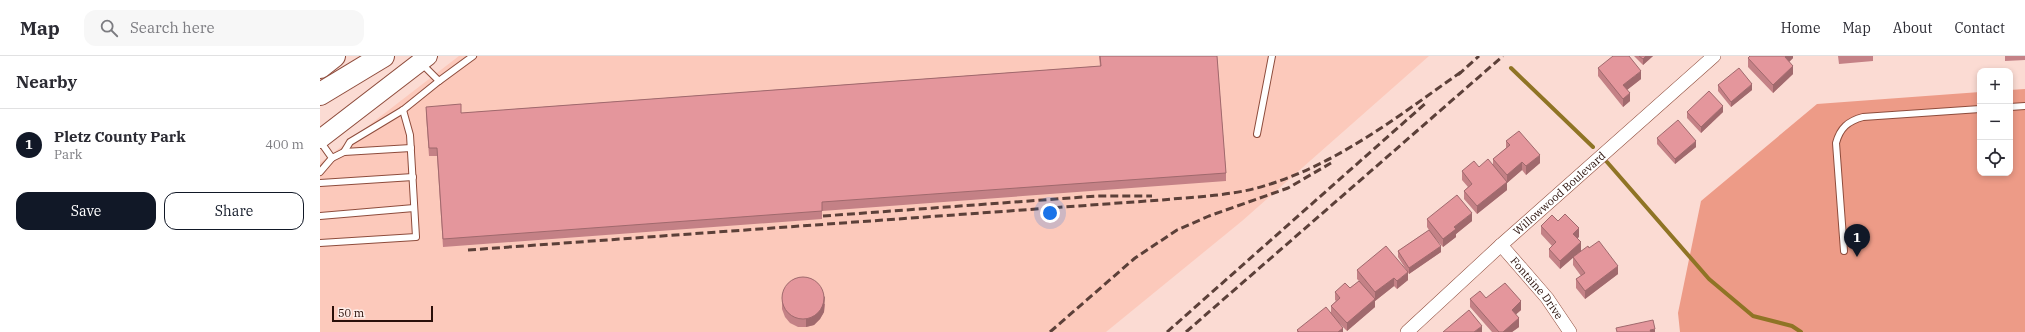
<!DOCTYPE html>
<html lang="en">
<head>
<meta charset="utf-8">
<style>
  :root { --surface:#fff; --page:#f7f7f7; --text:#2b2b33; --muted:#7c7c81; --line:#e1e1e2; --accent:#111827 }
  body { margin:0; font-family:"IBM Plex Serif",serif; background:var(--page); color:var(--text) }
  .controls { position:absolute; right:12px; top:12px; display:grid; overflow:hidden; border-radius:8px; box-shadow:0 2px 6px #0003 }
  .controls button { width:36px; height:36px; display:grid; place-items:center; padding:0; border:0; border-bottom:1px solid var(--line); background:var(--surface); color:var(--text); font:20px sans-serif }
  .scale { position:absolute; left:12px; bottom:10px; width:101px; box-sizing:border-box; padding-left:4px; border:2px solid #2a0f09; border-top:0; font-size:11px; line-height:14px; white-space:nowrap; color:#2a0f09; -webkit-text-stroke:3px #fdede8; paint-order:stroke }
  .you { position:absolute; left:730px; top:157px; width:14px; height:14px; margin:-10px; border:3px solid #fff; border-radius:50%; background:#1a73e8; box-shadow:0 0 0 6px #1a73e833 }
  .badge { display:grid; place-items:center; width:26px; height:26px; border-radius:50%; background:var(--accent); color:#fff; font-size:13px; font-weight:700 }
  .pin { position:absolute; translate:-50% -33px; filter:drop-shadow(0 1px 2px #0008) }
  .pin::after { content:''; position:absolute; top:21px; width:14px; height:12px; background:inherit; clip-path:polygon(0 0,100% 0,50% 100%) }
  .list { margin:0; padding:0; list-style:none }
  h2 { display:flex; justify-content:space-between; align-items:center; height:52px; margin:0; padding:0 16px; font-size:17px }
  h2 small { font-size:13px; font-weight:400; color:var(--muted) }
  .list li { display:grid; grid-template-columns:26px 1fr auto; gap:12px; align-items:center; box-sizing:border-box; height:72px; padding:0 16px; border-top:1px solid var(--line) }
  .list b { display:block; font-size:15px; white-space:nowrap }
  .list p { margin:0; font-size:13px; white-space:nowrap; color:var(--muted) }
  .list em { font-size:13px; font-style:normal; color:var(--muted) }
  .actions { display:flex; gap:8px; padding:12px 16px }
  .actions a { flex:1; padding:9px 0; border:1px solid var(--accent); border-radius:12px; text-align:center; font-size:14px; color:var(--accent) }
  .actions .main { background:var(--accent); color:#fff }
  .icon { flex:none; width:22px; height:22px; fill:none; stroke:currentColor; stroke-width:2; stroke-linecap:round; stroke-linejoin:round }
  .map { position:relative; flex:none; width:1705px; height:276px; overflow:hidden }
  header { display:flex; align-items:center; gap:24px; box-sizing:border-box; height:56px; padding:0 20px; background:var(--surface); border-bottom:1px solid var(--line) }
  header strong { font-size:19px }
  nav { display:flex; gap:22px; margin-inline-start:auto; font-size:14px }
  .search { width:280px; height:36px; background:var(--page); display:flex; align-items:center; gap:10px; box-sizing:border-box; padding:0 14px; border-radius:12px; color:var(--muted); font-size:15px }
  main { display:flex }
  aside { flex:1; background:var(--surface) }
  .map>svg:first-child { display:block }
  .built { fill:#fcc9bb }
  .green { fill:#ed9b87 }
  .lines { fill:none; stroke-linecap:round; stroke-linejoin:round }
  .stream { stroke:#8f7425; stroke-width:4 }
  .lane-casing { stroke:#8e4c3c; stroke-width:8 }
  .street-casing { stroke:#8e4c3c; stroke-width:14 }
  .secondary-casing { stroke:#8e4c3c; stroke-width:20 }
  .highway-casing { stroke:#8e4c3c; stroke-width:24 }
  .lane { stroke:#fff; stroke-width:6 }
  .street { stroke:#fff; stroke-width:13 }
  .secondary { stroke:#fff; stroke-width:18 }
  .highway { stroke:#fff; stroke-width:22 }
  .rail { stroke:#5c4039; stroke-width:3; stroke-dasharray:8 4; stroke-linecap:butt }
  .wall { fill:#c48186 }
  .shaded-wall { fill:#a0696d }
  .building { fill:#e4969c; stroke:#a0696d }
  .labels { text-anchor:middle; stroke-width:3; stroke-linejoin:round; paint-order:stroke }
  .street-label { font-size:11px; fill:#2a0f09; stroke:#fdede8 }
</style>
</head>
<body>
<header>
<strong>Map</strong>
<div class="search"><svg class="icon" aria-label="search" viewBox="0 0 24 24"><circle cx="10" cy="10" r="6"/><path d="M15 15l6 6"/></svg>Search here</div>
<nav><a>Home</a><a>Map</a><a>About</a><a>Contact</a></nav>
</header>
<main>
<aside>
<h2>Nearby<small></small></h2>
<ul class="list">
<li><span class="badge">1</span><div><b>Pletz County Park</b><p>Park</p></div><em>400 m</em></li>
</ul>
<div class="actions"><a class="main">Save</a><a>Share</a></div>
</aside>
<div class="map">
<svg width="1705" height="276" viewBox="0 0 1705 276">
  <rect width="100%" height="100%" fill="#fbdbd3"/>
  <polygon class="built" points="139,0 1109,0 922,165 786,276 0,276 0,107"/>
  <polygon class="green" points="1705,33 1705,276 1360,276 1358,257 1381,145 1497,48 1660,36 1660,117 1690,117 1690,34"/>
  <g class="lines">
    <g class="stream">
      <polyline points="1191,12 1273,91"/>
      <polyline points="1287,106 1389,223 1433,260 1472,270 1481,276"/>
    </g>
    <g class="lane-casing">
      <g id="lane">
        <polyline points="101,7 119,25 153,0"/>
        <polyline points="1690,51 1705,50"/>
        <polyline points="937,78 952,0"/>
        <polyline points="0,85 12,102 0,116"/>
        <polyline points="24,96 91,92"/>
        <polyline points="12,102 24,96 30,86 83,54 119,25"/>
        <polyline points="0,127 93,121"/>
        <polyline points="0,160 94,152"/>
        <polyline points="0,187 96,181 90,79 83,54"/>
        <path d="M1524 195 1516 87C1520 72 1528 65 1543 61L1660 53"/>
      </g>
    </g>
    <g class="street-casing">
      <g id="street">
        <path id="s1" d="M1181 189 1227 242 1250 276"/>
        <path id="s2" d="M1087 276 1181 189 1394 0"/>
      </g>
    </g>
    <g class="secondary-casing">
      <polyline id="secondary" points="0,83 108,0"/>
    </g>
    <g class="highway-casing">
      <g id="highway">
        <polyline points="0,11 14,0"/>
        <polyline points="0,38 63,0"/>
      </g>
    </g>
    <use href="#lane" class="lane"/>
    <use href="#street" class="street"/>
    <use href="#secondary" class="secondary"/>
    <use href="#highway" class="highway"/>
    <g class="rail">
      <polyline points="1138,19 1159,0"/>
      <polyline points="503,160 777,140 832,140"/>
      <path d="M148 194 841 144C872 141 906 140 937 132 1014 111 1077 61 1141 16"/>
      <polyline points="730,276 815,202 857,174 889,160 968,132 1011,107"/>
      <polyline points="847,276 1107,46"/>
      <polyline points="866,276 1183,0"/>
    </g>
  </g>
  <g class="wall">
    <polygon points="779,0 897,0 906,117 906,125 502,155 502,163 123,191 117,100 109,100 106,59 106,51 141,57 780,10"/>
    <polygon points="1314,0 1333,0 1323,9"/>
    <polygon points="1473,0 1473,2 1469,6 1473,18 1453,37 1428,11 1428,2"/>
    <polygon points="1518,0 1553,0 1553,5 1519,8"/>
    <polygon points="1685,0 1705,0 1705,4 1685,5"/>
    <polygon points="1278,12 1321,23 1307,34 1310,45 1303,51 1278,20"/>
    <polygon points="1398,29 1432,34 1411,51 1398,35"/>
    <polygon points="1367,56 1403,56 1381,77 1367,62"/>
    <polygon points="1337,82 1376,91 1355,108 1337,88"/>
    <polygon points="1186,85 1220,107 1206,119 1202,114 1187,127 1187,134 1157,158 1144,143 1144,135 1148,131 1142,124 1142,115 1159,111 1173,109 1173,103 1186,92"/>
    <polygon points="1107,163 1152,165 1136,178 1136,181 1123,191 1115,182 1121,196 1089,218 1078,201 1078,195 1109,174 1107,171"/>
    <polygon points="1238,165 1259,181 1257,182 1261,195 1254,201 1269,192 1298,218 1265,243 1256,232 1256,223 1261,220 1253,209 1253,201 1240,213 1229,201 1229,193 1232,190 1221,178 1221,170"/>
    <polygon points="1037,214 1088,224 1077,233 1074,230 1055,245 1055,244 1055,251 1027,275 1019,267 1023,276 977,276 977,274 1011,257 1011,250 1016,245 1015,244 1015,236 1030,232 1039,225 1037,223"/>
    <polygon points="1166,242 1201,254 1196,258 1199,271 1192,276 1172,276 1150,251 1150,243"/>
    <polygon points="462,244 505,248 504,256 500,263 494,269 486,271 478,271 470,267 465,261 462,253"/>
  </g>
  <g class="shaded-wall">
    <polygon points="1326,0 1333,0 1323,9 1323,3"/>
    <polygon points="1466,0 1473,0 1473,2 1465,10 1465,1"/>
    <polygon points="1473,10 1473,18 1453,37 1453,29"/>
    <polygon points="1321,15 1321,23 1303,37 1303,29"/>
    <polygon points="1432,28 1432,34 1411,51 1411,46"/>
    <polygon points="1310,37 1310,45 1303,51 1303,43"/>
    <polygon points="1403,50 1403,56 1381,77 1381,71"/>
    <polygon points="1376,85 1376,91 1355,108 1355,103"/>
    <polygon points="1220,99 1220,107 1206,119 1206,110"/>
    <polygon points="1202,106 1202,114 1187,127 1187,134 1157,158 1157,150 1187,126 1187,119"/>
    <polygon points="1152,157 1152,165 1136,178 1136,181 1123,191 1123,183 1134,171"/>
    <polygon points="1259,172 1259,181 1253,186 1253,178"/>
    <polygon points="1261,186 1261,195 1240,213 1240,205"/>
    <polygon points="1121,190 1121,196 1089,218 1089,212"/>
    <polygon points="1298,210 1298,218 1265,243 1265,235"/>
    <polygon points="1088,216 1088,224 1077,233 1077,225"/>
    <polygon points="1074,222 1074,230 1055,245 1055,236"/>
    <polygon points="505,240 504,256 500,263 494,269 486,271 486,263"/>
    <polygon points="1055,243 1055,251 1027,275 1027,267"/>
    <polygon points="1201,245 1201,254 1192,262 1192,254"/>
    <polygon points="1199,262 1199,271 1192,276 1183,276"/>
    <polygon points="1162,270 1162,276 1154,276"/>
    <polygon points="1023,272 1023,276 1018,276"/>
    <polygon points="1335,273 1335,276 1330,276 1330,274"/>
  </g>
  <g class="building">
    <polygon points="780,0 897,0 906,117 502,146 502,155 123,183 117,92 109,92 106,51 141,48 141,57 781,10"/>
    <polygon points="1293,0 1309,0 1321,15 1303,29 1310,37 1303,43 1278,12"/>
    <polygon points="1319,0 1326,0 1323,3"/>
    <polygon points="1430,0 1466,0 1465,1 1473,10 1453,29 1428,2"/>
    <polygon points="1419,12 1432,28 1411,46 1398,29"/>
    <polygon points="1389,35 1403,50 1381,71 1367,56"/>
    <polygon points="1358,64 1376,85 1355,103 1337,82"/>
    <polygon points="1199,75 1220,99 1206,110 1202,106 1187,119 1173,103 1190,89 1186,85"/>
    <polygon points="1168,103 1187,126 1157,150 1144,135 1152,128 1142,115 1154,105 1159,111"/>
    <polygon points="1137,139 1152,157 1134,171 1136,173 1123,183 1107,163"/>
    <polygon points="1245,158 1259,172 1253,178 1261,186 1240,205 1229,193 1236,186 1221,170 1232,159 1238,165"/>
    <polygon points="1109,174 1121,190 1089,212 1078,195"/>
    <polygon points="1279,185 1298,210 1265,235 1256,223 1265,217 1253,201 1268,190 1269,192"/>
    <polygon points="1066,190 1088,216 1077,225 1074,222 1055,236 1037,214"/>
    <circle cx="483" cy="242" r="21"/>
    <polygon points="1039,225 1055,243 1027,267 1011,250 1020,242 1015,236 1025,227 1030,232"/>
    <polygon points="1185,227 1201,245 1192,254 1199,262 1183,276 1179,276 1150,243 1160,235 1166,242"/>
    <polygon points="1006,251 1023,272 1018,276 979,276 977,274"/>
    <polygon points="1149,254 1162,270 1154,276 1123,276"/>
    <polygon points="1333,264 1335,273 1330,274 1331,276 1297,276 1296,272"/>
  </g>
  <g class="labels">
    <g class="street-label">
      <text dy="4" stroke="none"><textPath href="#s2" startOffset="206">Willowwood Boulevard</textPath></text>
      <text dy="4" stroke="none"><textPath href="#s1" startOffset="56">Fontaine Drive</textPath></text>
    </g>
  </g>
</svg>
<div class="controls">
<button>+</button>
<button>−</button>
<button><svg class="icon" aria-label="locate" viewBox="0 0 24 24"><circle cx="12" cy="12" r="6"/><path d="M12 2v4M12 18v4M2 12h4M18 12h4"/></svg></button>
</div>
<div class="scale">50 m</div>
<div class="you"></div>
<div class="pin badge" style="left:1537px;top:201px">1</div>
</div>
</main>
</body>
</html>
